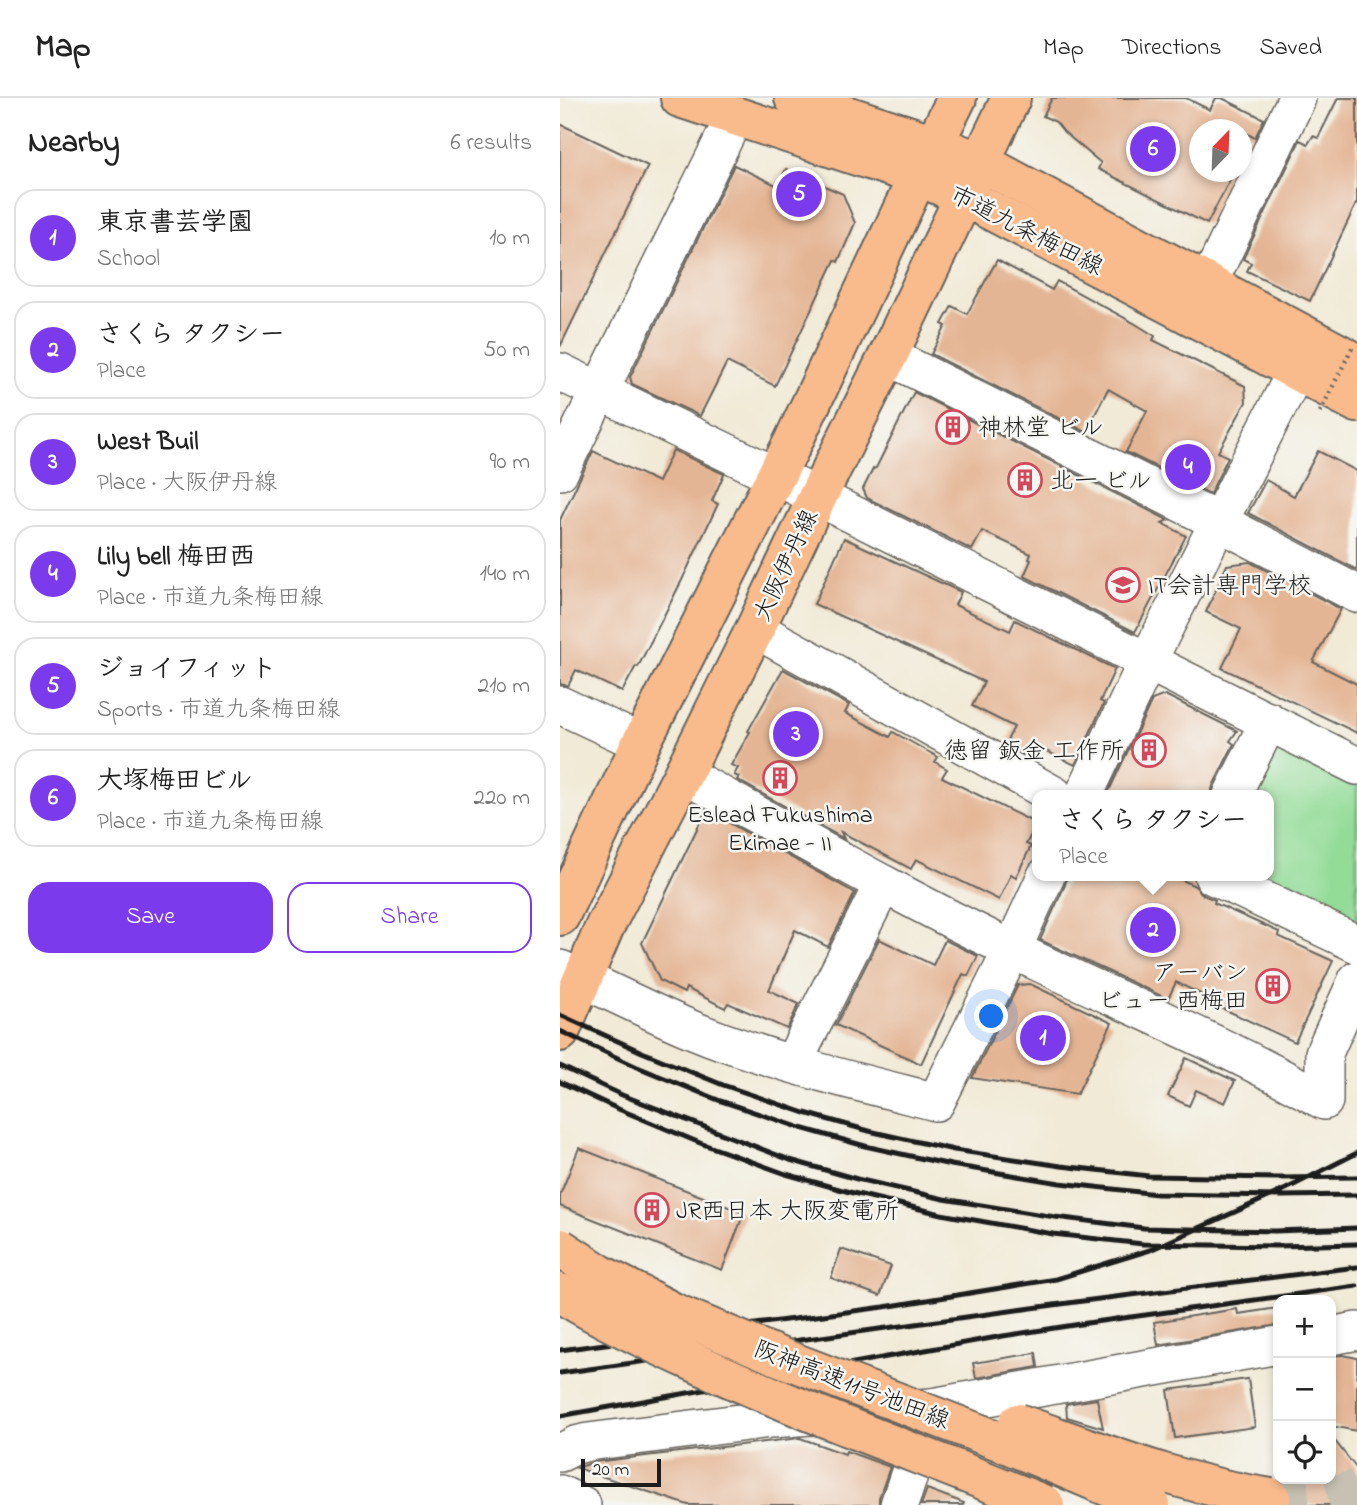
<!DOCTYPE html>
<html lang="en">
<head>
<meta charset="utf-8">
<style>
  :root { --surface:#fff; --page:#f2f2f2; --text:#222; --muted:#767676; --line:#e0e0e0; --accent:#7c3aed }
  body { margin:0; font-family:"Indie Flower","Klee One",sans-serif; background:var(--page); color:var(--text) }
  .controls { position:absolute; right:21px; bottom:21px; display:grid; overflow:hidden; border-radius:14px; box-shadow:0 4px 10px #0003 }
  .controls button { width:63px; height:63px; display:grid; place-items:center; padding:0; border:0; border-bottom:2px solid var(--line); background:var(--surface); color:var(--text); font:35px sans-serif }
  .compass { position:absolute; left:629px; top:21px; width:63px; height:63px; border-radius:50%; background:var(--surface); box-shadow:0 4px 10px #0003; rotate:23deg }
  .scale { position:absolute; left:21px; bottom:18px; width:80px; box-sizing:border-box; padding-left:7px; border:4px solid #1c1c1c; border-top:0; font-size:19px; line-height:24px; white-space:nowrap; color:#1c1c1c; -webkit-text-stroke:5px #f6f6f2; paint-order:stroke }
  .you { position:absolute; left:432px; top:919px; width:24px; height:24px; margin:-18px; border:5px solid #fff; border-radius:50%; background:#1a73e8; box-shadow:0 0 0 10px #1a73e833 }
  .badge { display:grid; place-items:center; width:46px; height:46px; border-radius:50%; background:var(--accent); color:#fff; font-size:23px; font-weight:700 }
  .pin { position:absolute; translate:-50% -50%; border:4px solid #fff; box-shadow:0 2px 7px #0006 }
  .popup { position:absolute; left:472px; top:692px; width:242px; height:91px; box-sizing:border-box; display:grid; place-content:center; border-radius:14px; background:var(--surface); filter:drop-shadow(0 2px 5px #0005); font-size:23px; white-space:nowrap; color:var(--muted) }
  .popup b { font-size:26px; color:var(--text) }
  .popup::after { content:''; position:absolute; left:50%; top:100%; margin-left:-14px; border:14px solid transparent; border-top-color:var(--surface) }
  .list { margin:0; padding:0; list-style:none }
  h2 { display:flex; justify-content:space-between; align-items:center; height:91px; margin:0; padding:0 28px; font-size:30px }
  h2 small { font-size:23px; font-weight:400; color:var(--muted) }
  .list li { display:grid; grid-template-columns:46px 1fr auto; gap:21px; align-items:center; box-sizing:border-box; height:98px; margin:0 14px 14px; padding:0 14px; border:2px solid var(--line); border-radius:21px }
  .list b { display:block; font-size:26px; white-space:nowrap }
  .list p { margin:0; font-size:23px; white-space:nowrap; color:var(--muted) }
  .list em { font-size:23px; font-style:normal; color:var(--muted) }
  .actions { display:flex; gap:14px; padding:21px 28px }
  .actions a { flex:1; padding:16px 0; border:2px solid var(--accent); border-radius:21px; text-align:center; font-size:24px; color:var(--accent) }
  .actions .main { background:var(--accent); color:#fff }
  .icon { flex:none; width:38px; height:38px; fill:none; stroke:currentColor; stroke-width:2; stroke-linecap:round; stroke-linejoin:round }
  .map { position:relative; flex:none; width:797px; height:1407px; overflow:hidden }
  header { display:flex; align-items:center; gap:42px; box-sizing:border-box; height:98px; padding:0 35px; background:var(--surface); border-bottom:2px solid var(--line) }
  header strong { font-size:33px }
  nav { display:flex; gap:38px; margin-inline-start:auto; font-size:24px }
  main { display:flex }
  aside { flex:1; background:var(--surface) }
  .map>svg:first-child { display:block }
  .green { fill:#93dc98; stroke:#587c5a; stroke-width:2 }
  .building { fill:#e4b594 }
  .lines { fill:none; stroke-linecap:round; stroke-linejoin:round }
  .highway-tunnel { stroke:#c6c1b2; stroke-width:38; stroke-dasharray:38 19; stroke-linecap:butt }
  .minor-casing { stroke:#67645d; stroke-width:40 }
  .major-casing { stroke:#67645d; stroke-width:42 }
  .minor { stroke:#fff; stroke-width:37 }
  .major { stroke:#fabb8c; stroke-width:38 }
  .rail { stroke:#1c1c1c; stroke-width:5 }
  .highway-bridge-casing { stroke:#67645d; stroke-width:42; stroke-linecap:butt }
  .path-bridge { stroke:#67645d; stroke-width:4.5; stroke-dasharray:2 5; stroke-linecap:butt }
  .highway-bridge { stroke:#fabb8c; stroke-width:38 }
  .labels { text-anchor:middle; stroke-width:5; stroke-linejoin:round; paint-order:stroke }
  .street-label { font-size:24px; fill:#1c1c1c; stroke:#f6f6f2 }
  .poi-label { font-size:24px; fill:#1c1c1c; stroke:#f6f6f2; text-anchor:start }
</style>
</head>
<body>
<header>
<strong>Map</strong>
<nav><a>Map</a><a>Directions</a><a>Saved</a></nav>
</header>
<main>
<aside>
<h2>Nearby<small>6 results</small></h2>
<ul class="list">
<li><span class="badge">1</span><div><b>東京書芸学園</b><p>School</p></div><em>10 m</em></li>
<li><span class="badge">2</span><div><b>さくら タクシー</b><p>Place</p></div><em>50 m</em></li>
<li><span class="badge">3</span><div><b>West Buil</b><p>Place · 大阪伊丹線</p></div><em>90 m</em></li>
<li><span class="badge">4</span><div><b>Lily bell 梅田西</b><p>Place · 市道九条梅田線</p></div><em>140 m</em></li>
<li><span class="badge">5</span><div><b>ジョイフィット</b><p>Sports · 市道九条梅田線</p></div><em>210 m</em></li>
<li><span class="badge">6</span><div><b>大塚梅田ビル</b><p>Place · 市道九条梅田線</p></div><em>220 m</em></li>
</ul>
<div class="actions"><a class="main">Save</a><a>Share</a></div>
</aside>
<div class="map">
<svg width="797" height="1407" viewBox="0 0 797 1407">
  <rect width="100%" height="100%" fill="#f6f6f2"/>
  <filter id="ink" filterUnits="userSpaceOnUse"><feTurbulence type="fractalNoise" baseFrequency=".0143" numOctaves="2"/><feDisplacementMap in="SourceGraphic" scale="14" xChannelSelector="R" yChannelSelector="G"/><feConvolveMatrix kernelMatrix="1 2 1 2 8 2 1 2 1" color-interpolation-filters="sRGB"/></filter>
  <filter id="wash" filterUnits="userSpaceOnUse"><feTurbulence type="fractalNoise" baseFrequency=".00686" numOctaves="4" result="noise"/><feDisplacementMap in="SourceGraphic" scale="28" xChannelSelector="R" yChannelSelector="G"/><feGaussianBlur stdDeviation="1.57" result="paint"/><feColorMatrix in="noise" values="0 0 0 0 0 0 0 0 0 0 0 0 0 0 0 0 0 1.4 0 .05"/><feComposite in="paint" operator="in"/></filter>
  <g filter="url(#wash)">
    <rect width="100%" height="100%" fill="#f1ead7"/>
    <polygon class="green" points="716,645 797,686 797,828 683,778 708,778 708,697 680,697"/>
    <g id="blocks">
      <g class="building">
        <polygon points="492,0 626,0 650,12 656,0 662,0 704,21 695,40 682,33 682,32 640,32 640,74 674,74 647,126 538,71 541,65 504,34 496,24 483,18"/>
        <polygon points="778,0 797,0 797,104 750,203 687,173 691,165 683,161 740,42 748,46 753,38 758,40"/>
        <polygon points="0,26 88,68 0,249"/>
        <polygon points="174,67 218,88 226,71 283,96 295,125 278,164 275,162 215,288 167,264 140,318 72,286 70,279"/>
        <polygon points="437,162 492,192 497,183 574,225 595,238 593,242 685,288 686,304 658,354 668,359 650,396 566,354 587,313 548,291 526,334 371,256 386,228 382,226 392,208 407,216"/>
        <polygon points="354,294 608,422 602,425 626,438 575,534 464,478 471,462 469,461 471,456 422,433 412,452 307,400 303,391 313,371 316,370"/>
        <polygon points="113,352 164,376 152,403 158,406 122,482 78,569 76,568 62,594 16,572 8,588 0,586 0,422 33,353 98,384"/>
        <polygon points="758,353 797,373 797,472 688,415 706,382 734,398"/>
        <polygon points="284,440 401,494 395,507 450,533 455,522 555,571 540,603 544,605 515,667 476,648 470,660 445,646 454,629 412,608 424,584 254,506"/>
        <polygon points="690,464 781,511 753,564 797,586 797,635 662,570 681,531 646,514 667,467"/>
        <polygon points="223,571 289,607 285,615 330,639 333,634 378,659 375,664 387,671 382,679 477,726 466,746 471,748 456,779 451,776 439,802 356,761 351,771 281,734 284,741 177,682 179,679 174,677 178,670 171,667 190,634 188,633"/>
        <polygon points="605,597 677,633 670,643 674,646 653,688 651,697 547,697 592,602"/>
        <polygon points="146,712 295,795 268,849 235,832 209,892 239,906 227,931 168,905 165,910 126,890 124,895 100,883 82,845"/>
        <polygon points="507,778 614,778 635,788 643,797 655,802 654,805 719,834 718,838 773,863 735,944 655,907 657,904 616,884 608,901 480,842 505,787"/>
        <polygon points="319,841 373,867 385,842 418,858 408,878 403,876 361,966 276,927"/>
        <polygon points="470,886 552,925 517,996 412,980 458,887"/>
        <polygon points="626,960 675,983 665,1005 636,992 629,1008 608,998"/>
        <polygon points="19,1050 184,1115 162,1172 0,1108 0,1097"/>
        <polygon points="281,1151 331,1168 320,1198 271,1180"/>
        <polygon points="718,1210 718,1227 598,1247 594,1224 677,1211 678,1216"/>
        <polygon points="476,1255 478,1269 416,1280 413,1265"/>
        <polygon points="783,1257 797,1260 797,1333 771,1328 771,1258"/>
        <polygon points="688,1281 695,1329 615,1340 608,1292"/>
        <polygon points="537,1301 543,1330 507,1319 506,1306"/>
        <polygon points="771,1338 797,1371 797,1407 731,1407 733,1403 731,1392 726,1384 720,1381 771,1381"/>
        <polygon points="240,1340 285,1356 286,1353 330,1369 319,1400 319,1407 128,1407 17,1370 34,1364"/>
        <polygon points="367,1391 404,1405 403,1407 361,1407"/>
      </g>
    </g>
  </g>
  <g filter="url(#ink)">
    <use href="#blocks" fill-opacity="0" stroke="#67645d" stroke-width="2"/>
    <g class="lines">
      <path class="highway-tunnel" d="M711 1400C742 1404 768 1401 797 1390"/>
      <g class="minor-casing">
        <g id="minor">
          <polyline points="648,186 737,0"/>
          <polyline points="328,258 659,424 797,496"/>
          <polyline points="0,274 216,378 797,668"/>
          <polyline points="0,373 175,18"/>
          <polyline points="195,531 494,697"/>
          <polyline points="0,607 81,645"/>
          <path d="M123 676C233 736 342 799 455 853 558 903 665 946 764 1003V955L797 882"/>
          <polyline points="524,697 587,564 736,273"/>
          <polyline points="672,697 709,623"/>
          <polyline points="653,778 797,846"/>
          <path d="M0 871C59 896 115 928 176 948 241 971 309 987 376 1004L452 852 486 778"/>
          <polyline points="233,965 323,786"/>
          <polyline points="771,1238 797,1233"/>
          <polyline points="0,1355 16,1347 28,1344 211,1321 372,1309 718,1247"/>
          <polyline points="0,1396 22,1407"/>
          <polyline points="339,1407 372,1309"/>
        </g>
      </g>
      <g class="major-casing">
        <g id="major">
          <polyline points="120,0 358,78 403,98 797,305"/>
          <polyline points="234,0 375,46 420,64 797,265"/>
          <polyline points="0,818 81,645 233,344 358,78 397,0"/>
          <polyline points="0,934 45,828 123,676 195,531 257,400 328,258 451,0"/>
        </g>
      </g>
      <use href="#minor" class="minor"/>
      <use href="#major" class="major"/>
      <g class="rail">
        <polyline points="0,917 82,954 163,987 245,1015 309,1033 394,1052 501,1068 589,1078 719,1080 797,1079"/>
        <polyline points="0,933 75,968 158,1002 241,1030 305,1048 391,1067 500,1085 597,1096 719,1098 797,1097"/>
        <polyline points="0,968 62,997 230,1062 297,1081 384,1101 495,1119 584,1130 715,1133 797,1130"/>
        <polyline points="0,984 56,1010 140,1045 226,1076 293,1095 381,1116 493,1136 583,1146 717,1148 797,1146"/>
        <polyline points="0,1252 324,1209 496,1181 590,1152 726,1091 797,1055"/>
        <polyline points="0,1275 523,1203 797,1169"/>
        <polyline points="0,1318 443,1238 527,1225 797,1188"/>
      </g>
      <g class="highway-bridge-casing">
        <g id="highway-bridge">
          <polyline points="0,1150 40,1176 113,1214 220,1259 447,1346 591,1407"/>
          <path d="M0 1195C45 1223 94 1246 143 1268 255 1319 371 1360 485 1407"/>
          <path d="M458 1325C541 1354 623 1387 711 1400"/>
        </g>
      </g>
      <polyline class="path-bridge" points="760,314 794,246"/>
      <use href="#highway-bridge" class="highway-bridge"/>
    </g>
  </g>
  <defs>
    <g id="building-ring" transform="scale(1.75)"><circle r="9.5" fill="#f6f6f2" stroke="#d1495b" stroke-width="1.5"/><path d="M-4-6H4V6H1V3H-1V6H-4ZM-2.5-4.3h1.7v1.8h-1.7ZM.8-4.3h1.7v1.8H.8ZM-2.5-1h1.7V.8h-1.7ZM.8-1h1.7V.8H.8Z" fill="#d1495b"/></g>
    <g id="university-ring" transform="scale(1.75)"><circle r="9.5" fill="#f6f6f2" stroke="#d1495b" stroke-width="1.5"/><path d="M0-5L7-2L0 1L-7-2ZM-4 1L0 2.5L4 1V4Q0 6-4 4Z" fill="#d1495b"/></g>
  </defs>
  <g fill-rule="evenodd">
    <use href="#building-ring" x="393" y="329"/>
    <use href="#building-ring" x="465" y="382"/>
    <use href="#university-ring" x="563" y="487"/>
    <use href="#building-ring" x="589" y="652"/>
    <use href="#building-ring" x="220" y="680"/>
    <use href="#building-ring" x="713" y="888"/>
    <use href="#building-ring" x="92" y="1112"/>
  </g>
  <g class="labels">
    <g class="street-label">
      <text transform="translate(467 132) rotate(27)" y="8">市道九条梅田線</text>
      <text transform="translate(225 467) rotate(-65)" y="8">大阪伊丹線</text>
      <text transform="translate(292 1286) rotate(21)" y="8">阪神高速11号池田線</text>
    </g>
    <g class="poi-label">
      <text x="418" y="337">神林堂 ビル</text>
      <text x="490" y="390">北一 ビル</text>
      <text x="588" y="495">IT会計専門学校</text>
      <text x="564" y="660" text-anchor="end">徳留 鈑金 工作所</text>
      <text x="220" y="724" text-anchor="middle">Eslead Fukushima<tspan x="220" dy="28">Ekimae - II</tspan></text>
      <text x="688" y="882" text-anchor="end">アーバン<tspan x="688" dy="28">ビュー 西梅田</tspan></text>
      <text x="116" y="1120">JR西日本 大阪変電所</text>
    </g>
  </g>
</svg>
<div class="controls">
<button>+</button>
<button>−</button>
<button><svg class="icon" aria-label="locate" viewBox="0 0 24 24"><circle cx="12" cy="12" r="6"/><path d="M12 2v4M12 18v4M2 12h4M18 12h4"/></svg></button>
</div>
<svg class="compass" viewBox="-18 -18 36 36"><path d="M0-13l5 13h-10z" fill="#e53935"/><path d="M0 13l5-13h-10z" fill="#767676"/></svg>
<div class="scale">20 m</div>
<div class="you"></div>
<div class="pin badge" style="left:483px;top:940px">1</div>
<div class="pin badge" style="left:593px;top:832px">2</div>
<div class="popup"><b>さくら タクシー</b>Place</div>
<div class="pin badge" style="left:236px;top:636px">3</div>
<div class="pin badge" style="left:628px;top:369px">4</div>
<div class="pin badge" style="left:239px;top:96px">5</div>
<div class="pin badge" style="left:593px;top:51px">6</div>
</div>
</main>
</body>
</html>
